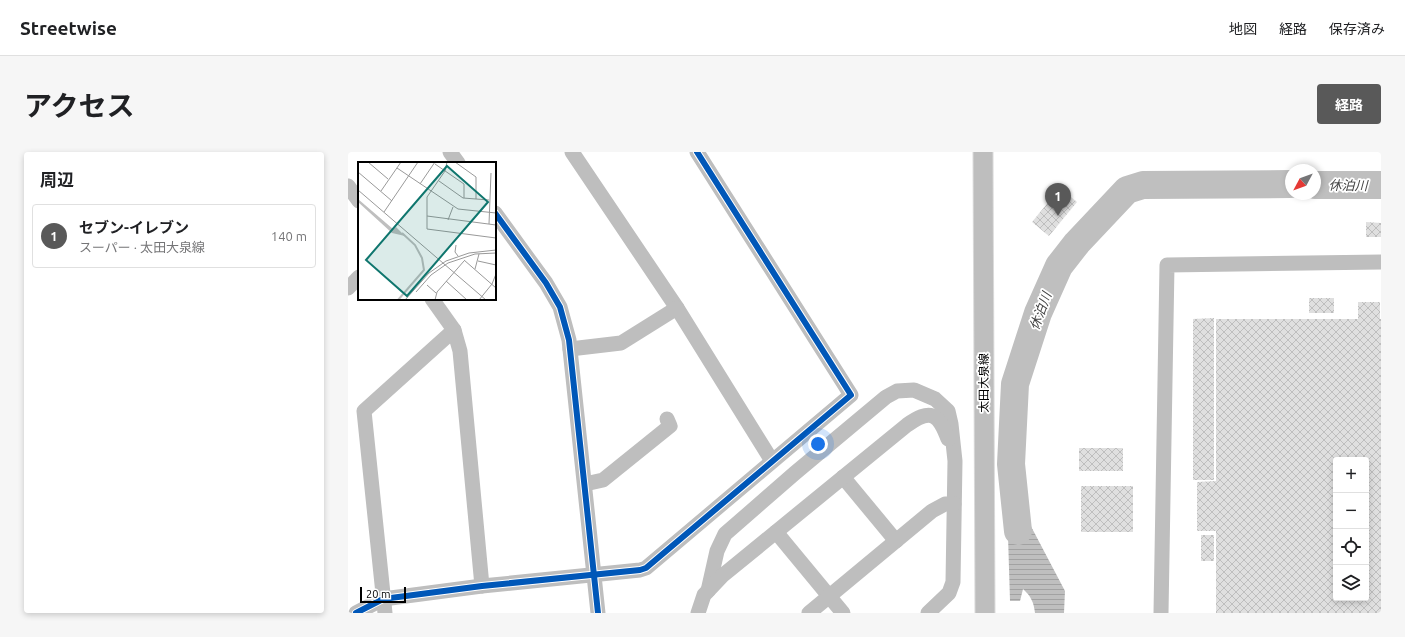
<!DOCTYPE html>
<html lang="ja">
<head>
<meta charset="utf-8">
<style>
  :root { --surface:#fff; --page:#f6f6f6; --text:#202124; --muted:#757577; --line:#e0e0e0; --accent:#595959 }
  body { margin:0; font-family:Ubuntu,"Noto Sans JP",sans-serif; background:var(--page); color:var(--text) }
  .controls { position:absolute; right:12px; bottom:12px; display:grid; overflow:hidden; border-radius:4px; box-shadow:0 2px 6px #0003 }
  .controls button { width:36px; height:36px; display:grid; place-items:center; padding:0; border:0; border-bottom:1px solid var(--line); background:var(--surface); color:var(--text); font:20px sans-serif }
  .compass { position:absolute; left:937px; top:12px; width:36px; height:36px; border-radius:50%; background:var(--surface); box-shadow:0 2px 6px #0003; rotate:229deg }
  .scale { position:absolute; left:12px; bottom:10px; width:46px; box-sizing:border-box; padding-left:4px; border:2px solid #000; border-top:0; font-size:11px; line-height:14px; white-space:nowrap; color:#000; -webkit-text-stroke:3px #fff; paint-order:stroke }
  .you { position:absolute; left:470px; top:292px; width:14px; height:14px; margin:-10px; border:3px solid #fff; border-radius:50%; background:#1a73e8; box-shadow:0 0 0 6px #1a73e833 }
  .badge { display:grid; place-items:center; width:26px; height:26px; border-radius:50%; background:var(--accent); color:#fff; font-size:13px; font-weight:700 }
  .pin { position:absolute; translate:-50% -33px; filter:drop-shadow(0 1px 2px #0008) }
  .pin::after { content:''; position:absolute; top:21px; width:14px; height:12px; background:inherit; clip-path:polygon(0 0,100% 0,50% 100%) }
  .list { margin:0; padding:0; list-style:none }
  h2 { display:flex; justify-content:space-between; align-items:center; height:52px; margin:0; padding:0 16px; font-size:17px }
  h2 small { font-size:13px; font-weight:400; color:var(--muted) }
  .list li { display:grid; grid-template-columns:26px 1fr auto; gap:12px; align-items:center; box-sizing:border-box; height:64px; margin:0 8px 8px; padding:0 8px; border:1px solid var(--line); border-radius:4px }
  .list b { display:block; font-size:15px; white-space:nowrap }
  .list p { margin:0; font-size:13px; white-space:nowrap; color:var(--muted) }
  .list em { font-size:13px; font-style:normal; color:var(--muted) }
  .icon { flex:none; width:22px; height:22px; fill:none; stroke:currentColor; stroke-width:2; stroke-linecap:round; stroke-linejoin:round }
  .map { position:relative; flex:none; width:1033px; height:461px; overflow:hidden; border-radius:4px }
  header { display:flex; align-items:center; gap:24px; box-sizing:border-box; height:56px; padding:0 20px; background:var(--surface); border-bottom:1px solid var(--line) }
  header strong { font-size:19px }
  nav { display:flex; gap:22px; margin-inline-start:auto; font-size:14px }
  .intro { display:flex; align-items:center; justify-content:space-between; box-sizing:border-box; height:96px; padding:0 24px }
  h1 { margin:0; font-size:28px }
  .button { padding:10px 18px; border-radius:4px; background:var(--accent); color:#fff; font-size:14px; font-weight:700 }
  main { display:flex; gap:24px; padding:0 24px }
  aside { flex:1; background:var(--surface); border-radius:4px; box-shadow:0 2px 6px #0003 }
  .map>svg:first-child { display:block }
  .water { fill:url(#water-rules) }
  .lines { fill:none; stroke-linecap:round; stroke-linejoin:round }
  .river { stroke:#bfbfbf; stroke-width:28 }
  .building { fill:url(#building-cross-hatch); fill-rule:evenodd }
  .major-casing { stroke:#dbdbdb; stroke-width:21 }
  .minor { stroke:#bebebe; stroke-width:15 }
  .major { stroke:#bebebe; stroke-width:19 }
  .cycleway-casing { stroke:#fff; stroke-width:8 }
  .cycleway { stroke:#0057b8; stroke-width:6 }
  .labels { text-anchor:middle; stroke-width:3.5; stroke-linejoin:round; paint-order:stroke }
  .street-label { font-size:12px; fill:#000; stroke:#fff }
  .water-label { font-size:13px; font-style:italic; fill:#444; stroke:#fff }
  .inset-river { fill:none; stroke:#bfbfbf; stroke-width:2 }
  .inset-road { fill:none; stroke:#999; stroke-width:1 }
  .view { fill:#0f766e; fill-opacity:0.15; stroke:#0f766e; stroke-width:2 }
  .inset-edge { fill:none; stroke:#000; stroke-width:2 }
</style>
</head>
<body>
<header>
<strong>Streetwise</strong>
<nav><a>地図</a><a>経路</a><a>保存済み</a></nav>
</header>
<div class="intro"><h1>アクセス</h1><a class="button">経路</a></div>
<main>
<aside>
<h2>周辺<small></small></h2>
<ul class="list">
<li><span class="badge">1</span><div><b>セブン-イレブン</b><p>スーパー · 太田大泉線</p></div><em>140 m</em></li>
</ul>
</aside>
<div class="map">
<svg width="1033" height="461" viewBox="0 0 1033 461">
  <defs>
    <pattern id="water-rules" width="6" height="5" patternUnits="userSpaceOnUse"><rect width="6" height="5" fill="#bfbfbf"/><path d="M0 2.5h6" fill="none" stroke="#a2a2a2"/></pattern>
    <pattern id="building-cross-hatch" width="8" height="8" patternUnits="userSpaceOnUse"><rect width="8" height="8" fill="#dfdfdf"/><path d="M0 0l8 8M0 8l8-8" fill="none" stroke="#bebebe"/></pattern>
  </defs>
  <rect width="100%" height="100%" fill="#fff"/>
  <path class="water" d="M666 342 717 439 716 461H687C686 451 683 444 675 437L672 449H662L659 351Z"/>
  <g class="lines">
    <g class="river">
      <polyline points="967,33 1033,33"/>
      <polyline points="670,379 663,312 667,232 690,161 711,114 729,91 779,38 795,33 943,32"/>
    </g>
  </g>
  <g class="building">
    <polygon points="712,36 729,50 701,84 684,70"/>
    <polygon points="1018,70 1033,71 1033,85 1018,85"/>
    <rect x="961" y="146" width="25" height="15"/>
    <path d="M1010 150H1032V167H1033V461H868V379H849V330L868 329V167H1010ZM988 308H1018V446H988Z"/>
    <polygon points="866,166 866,328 845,328 845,167"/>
    <rect x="731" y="296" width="44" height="23"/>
    <rect x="733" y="334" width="52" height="46"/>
    <rect x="853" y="383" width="13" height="26"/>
  </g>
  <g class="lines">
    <g class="major-casing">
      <polyline id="major" points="635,0 637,461"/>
    </g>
    <g class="minor">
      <polyline points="102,0 110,11"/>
      <polyline points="224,0 329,156 424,309"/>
      <polyline points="0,34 11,49"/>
      <polyline points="147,61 198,131 212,155 221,188 250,461"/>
      <polyline points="0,136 11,125"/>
      <polyline points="84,147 106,178 112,199 134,434"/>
      <polyline points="222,197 273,191 329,156"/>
      <polyline points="495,325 548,389"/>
      <polyline points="237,332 255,328 322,274 319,267"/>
      <polyline points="428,380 495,461"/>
      <polyline points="360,439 369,399 377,382 447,321 538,245 549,239 566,238 587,247 600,259 603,272 607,309 605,430 601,441 580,461"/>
      <polyline points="8,461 35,447 134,434 292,418 298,416 503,243 349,0"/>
      <polyline points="37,461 16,259 106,178"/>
      <path d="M350 461 356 443 374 424 559 273C582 257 590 260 600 287"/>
      <polyline points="461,461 584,359 597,352 606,352"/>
      <polyline points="813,461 819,113 1033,110"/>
    </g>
    <use href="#major" class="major"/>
    <g class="cycleway-casing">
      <g id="cycleway">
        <polyline points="147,61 198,131 212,155 221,188 250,461"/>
        <polyline points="8,461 35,447 134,434 292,418 298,416 503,243 349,0"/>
      </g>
    </g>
    <use href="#cycleway" class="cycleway"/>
  </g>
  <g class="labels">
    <g class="street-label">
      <text transform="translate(636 231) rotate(-90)" y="4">太田大泉線</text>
    </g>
    <g class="water-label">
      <text transform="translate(1000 33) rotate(1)" y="5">休泊川</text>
      <text transform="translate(692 159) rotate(-70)" y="5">休泊川</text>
    </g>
  </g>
  <g transform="translate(10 10)">
    <rect width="138" height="138" fill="#fff"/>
    <path d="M0 37 35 67 38 65 47 74 34 71 0 40Z" fill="#bfbfbf"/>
    <path class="inset-river" d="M40 138 66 108 64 96 57 83 44 71"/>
    <path class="inset-road" d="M10 0 30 17M89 0 87 9 69 35V67L138 76M97 0 118 15V37M77 2 106 22V36M39 6 100 47 138 51M0 10 34 39M81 19 105 36 131 38M62 22 77 0M0 28 128 138M23 29 43 0M26 50 60 0M69 54 138 63M90 58 95 45M131 62 133 11M98 83 97 90 100 94M106 98 138 126M120 99 138 103M117 107 121 92M88 119 109 138M69 123 78 131M58 130 73 113 90 101 117 92 138 91M47 138 71 111 88 99 111 91 138 88M77 138 79 130 106 99M121 138 134 122 138 112"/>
    <path class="view" d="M89 4 130 40 49 134 8 98Z"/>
    <rect width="138" height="138" class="inset-edge"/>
  </g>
</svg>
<div class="controls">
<button>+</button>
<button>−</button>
<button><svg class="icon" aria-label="locate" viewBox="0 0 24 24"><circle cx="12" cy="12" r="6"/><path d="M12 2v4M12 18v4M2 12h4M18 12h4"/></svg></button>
<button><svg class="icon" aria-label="layers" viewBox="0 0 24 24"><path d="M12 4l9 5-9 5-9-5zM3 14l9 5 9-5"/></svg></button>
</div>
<svg class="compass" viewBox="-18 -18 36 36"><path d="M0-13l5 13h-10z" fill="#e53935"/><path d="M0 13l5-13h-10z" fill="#757577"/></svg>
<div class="scale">20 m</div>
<div class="you"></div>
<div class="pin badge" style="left:710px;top:64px">1</div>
</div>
</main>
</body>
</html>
